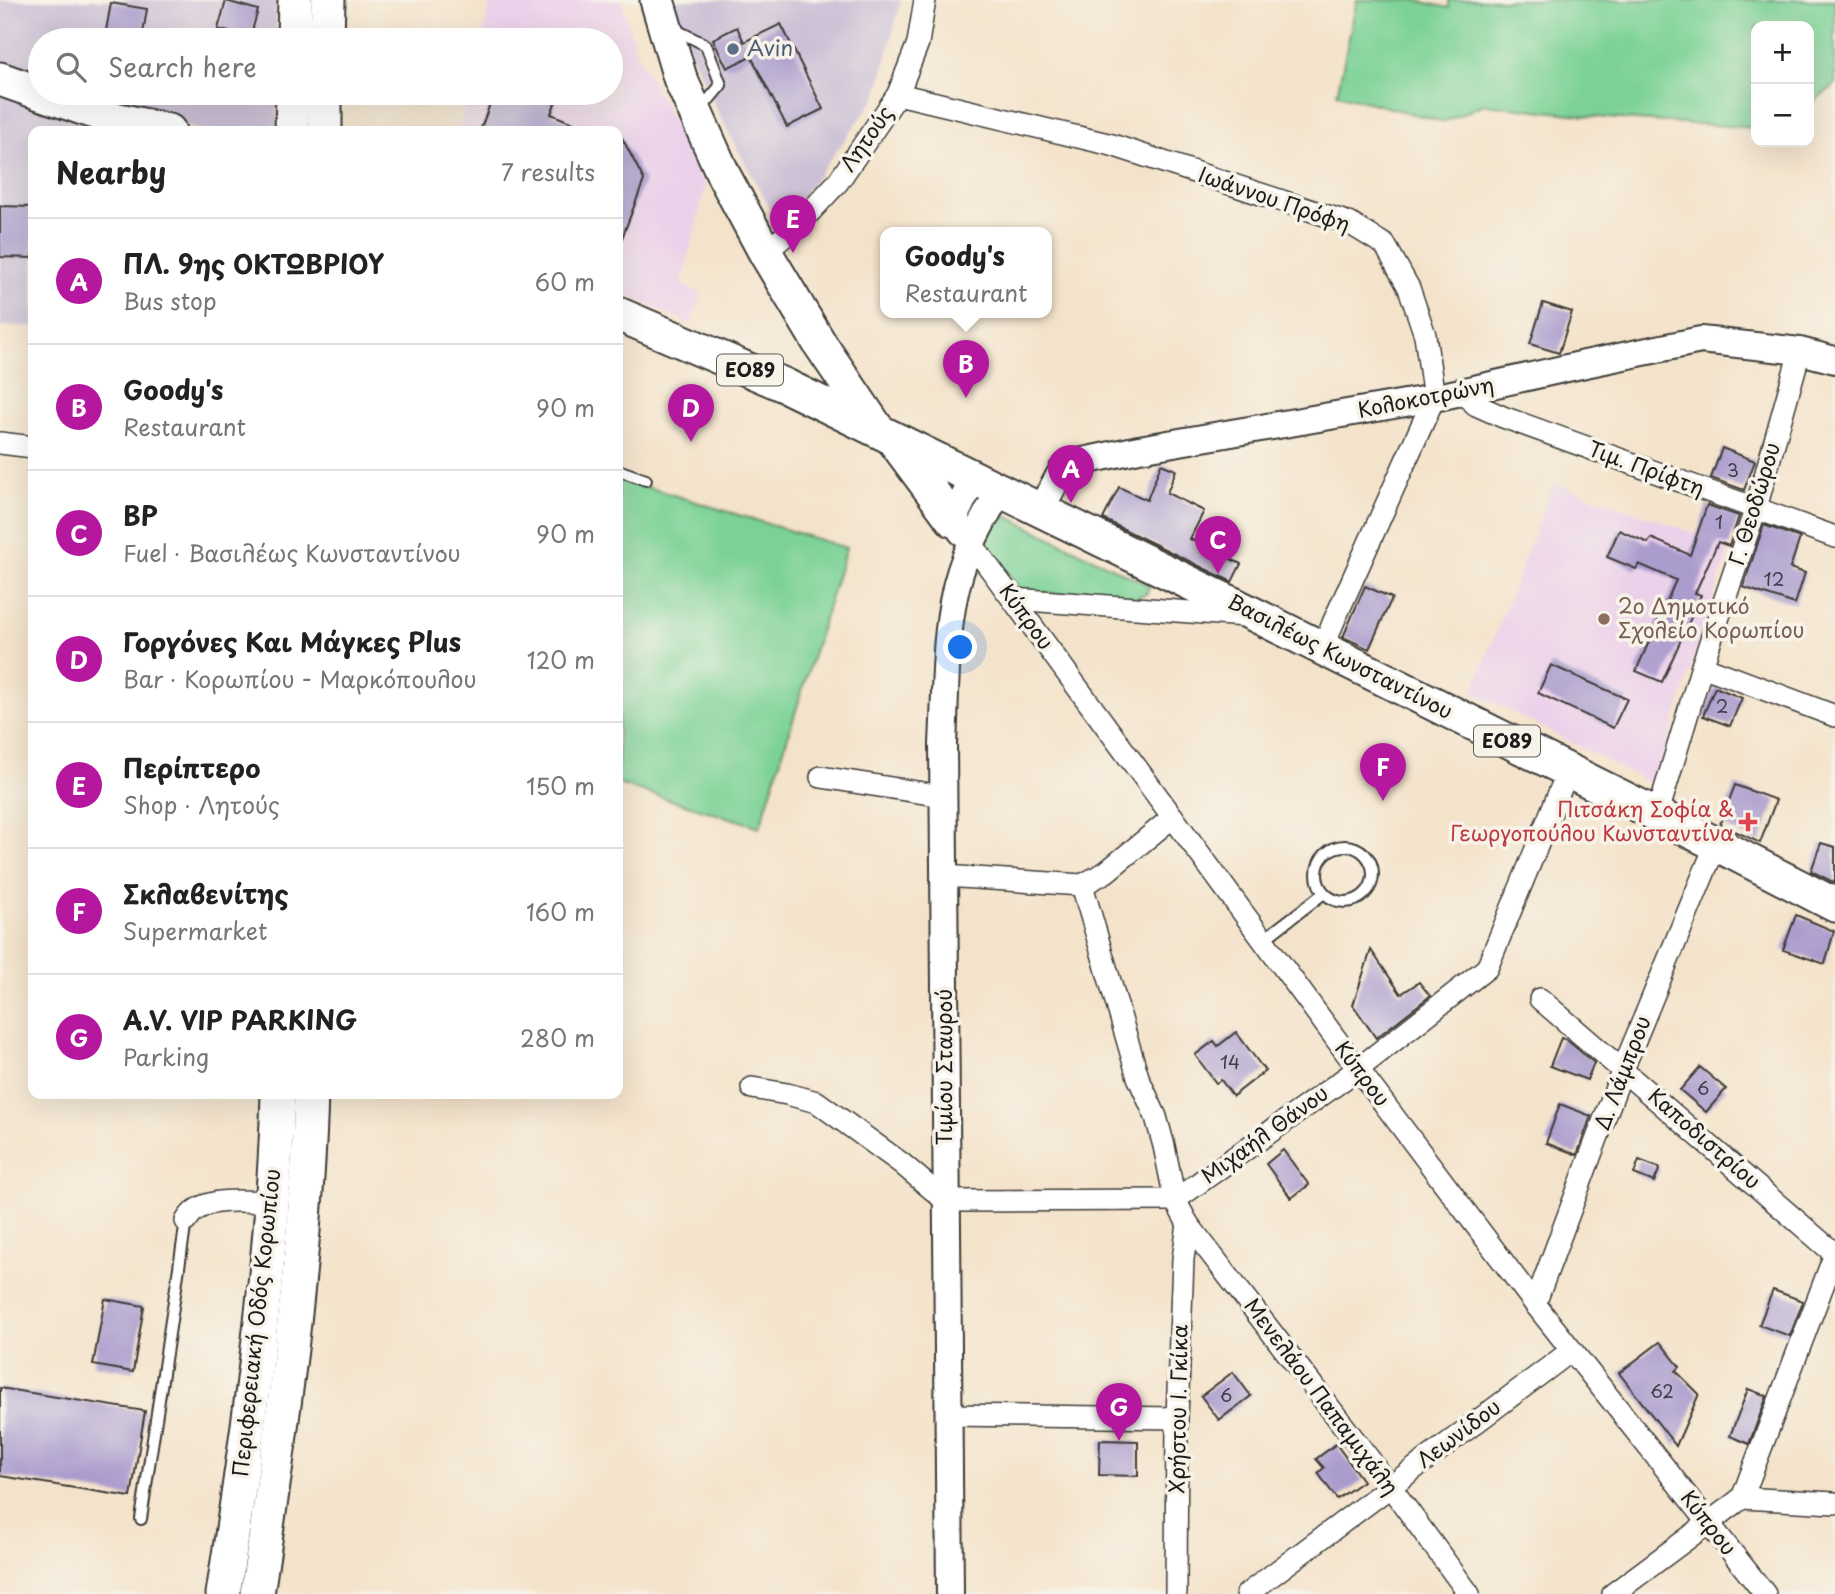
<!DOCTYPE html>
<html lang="en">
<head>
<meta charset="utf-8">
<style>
  :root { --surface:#fff; --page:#f2f2f2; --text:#222; --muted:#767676; --line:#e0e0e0; --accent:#b5179e }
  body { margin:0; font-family:"Playpen Sans",sans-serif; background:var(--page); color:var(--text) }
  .controls { position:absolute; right:21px; top:21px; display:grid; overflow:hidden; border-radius:14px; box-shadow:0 7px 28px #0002 }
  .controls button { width:63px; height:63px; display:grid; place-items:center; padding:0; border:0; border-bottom:2px solid var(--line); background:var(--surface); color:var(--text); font:35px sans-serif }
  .you { position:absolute; left:961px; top:648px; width:24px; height:24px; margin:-18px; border:5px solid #fff; border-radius:50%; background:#1a73e8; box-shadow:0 0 0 10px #1a73e833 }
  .badge { display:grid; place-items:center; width:46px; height:46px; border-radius:50%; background:var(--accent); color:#fff; font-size:23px; font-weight:700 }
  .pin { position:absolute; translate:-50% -58px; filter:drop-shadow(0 2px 4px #0008) }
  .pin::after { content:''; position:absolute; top:37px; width:24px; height:21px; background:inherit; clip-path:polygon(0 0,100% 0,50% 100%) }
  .popup { position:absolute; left:880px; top:227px; width:172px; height:91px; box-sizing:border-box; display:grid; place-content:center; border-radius:14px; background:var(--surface); filter:drop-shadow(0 2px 5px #0005); font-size:23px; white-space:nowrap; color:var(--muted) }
  .popup b { font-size:26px; color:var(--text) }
  .popup::after { content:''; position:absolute; left:50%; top:100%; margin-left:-14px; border:14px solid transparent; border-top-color:var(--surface) }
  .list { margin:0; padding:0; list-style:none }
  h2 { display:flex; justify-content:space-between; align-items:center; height:91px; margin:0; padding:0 28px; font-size:30px }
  h2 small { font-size:23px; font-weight:400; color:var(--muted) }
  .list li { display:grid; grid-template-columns:46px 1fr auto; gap:21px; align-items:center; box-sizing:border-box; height:126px; padding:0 28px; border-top:2px solid var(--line) }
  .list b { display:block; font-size:26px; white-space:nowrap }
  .list p { margin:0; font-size:23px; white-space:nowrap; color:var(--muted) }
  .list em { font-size:23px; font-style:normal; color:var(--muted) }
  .icon { flex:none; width:38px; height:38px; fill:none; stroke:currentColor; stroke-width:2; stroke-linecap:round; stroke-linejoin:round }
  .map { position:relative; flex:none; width:1835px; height:1594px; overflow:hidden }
  .search { position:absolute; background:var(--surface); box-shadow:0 7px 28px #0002; left:28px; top:28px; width:595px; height:77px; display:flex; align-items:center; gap:18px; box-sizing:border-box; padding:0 24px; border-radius:38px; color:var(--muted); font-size:26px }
  .panel { position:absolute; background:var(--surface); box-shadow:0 7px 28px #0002; left:28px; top:126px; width:595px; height:973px; border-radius:14px }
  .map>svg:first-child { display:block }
  .built { fill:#ecd1ea }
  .industrial { fill:#cbbfd5 }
  .green { fill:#7cd296; stroke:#4c7759; stroke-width:2 }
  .building { fill:#ab9cce }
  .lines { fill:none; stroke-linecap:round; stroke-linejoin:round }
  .service-casing { stroke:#3c3a36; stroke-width:14 }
  .minor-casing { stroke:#3c3a36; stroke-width:24 }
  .tertiary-casing { stroke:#3c3a36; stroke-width:30 }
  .primary-casing { stroke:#3c3a36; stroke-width:37 }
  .service { stroke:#fff; stroke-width:10 }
  .minor { stroke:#fff; stroke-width:21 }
  .tertiary { stroke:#fff; stroke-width:26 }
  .primary { stroke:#fff; stroke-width:33 }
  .service-dot { fill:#5c6f8a; stroke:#f7f3e8; stroke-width:2.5 }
  .education-dot { fill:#8d6e63; stroke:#f7f3e8; stroke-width:2.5 }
  .health-dot { fill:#e0444e; stroke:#f7f3e8; stroke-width:2.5 }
  .labels { text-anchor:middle; stroke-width:7; stroke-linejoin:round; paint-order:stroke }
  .number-label { font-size:18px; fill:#403c48 }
  .shield { fill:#f7f3e8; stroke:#5e5c59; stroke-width:2 }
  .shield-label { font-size:19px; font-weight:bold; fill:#1c1c1c }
  .service-label { font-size:21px; fill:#4e5e75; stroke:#f7f3e8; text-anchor:start }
  .street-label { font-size:21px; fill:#1c1c1c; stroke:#f7f3e8 }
  .education-label { font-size:21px; fill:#785e54; stroke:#f7f3e8; text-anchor:start }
  .health-label { font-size:21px; fill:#be3a42; stroke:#f7f3e8; text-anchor:end }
</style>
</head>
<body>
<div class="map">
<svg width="1835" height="1594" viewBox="0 0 1835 1594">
  <rect width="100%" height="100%" fill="#f7f3e8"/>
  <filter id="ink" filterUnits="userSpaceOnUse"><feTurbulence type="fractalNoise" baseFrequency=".0143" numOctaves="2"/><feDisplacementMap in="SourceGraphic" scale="14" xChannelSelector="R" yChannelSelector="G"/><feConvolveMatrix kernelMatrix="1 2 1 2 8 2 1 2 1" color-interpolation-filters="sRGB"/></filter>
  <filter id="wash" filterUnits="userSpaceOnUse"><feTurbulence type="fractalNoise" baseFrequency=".00686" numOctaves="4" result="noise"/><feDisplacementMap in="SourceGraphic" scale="28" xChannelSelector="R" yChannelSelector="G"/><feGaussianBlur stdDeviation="1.57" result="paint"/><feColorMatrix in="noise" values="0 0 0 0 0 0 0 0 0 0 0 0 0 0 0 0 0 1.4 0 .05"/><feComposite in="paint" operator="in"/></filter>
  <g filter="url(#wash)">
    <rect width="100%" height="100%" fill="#f4e3cb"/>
    <g class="built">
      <polygon points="491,0 622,0 635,50 706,185 681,285 702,293 691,324 618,291 618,131 459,131 468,93 611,93 611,40 481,40"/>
      <polygon points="1554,483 1730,546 1654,785 1473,692"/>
    </g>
    <g class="industrial">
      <polygon points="0,0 276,0 277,40 40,40 40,93 278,93 277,131 202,131 96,100 95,131 33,131 33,326 0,326"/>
      <polygon points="672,0 901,0 877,96 790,213 773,214 720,116 677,22"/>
    </g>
    <g class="green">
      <polygon points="1357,0 1414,0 1449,8 1449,0 1835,0 1835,85 1809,105 1809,26 1756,26 1756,128 1606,118 1484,104 1444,122 1337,94"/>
      <polygon points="618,478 846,548 760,827 618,784"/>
      <polygon points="1004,515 1150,586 1146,594 1129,600 1022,591 983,542 995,517"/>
    </g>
    <g id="blocks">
      <g class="building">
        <polygon points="226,1 258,10 250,38 218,29"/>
        <polygon points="111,3 147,9 142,40 105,36"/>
        <polygon points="781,24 823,109 787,127 751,56 727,68 713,39 737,27 744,42"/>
        <polygon points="494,93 559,93 551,114 592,131 480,131"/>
        <polygon points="618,130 644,180 619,246 618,246"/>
        <polygon points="0,206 33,207 33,258 0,257"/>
        <polygon points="1543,303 1572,312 1559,353 1530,344"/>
        <polygon points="1722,448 1755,461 1744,490 1711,478"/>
        <polygon points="1161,464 1176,470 1167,493 1204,511 1190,539 1241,564 1232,582 1103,519 1119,487 1147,500"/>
        <polygon points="1707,505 1739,516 1729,546 1718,542 1695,593 1701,595 1662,682 1636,671 1676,580 1639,564 1636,569 1607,557 1619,530 1648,543 1651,538 1690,555"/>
        <polygon points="1764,525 1800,538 1790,568 1805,573 1795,604 1743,587"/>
        <polygon points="1365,586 1392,598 1369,649 1343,637"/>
        <polygon points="1551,665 1627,699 1613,728 1538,693"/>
        <polygon points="1715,687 1742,698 1730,726 1703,716"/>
        <polygon points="1735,785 1776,800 1760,843 1720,824"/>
        <polygon points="1821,843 1835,847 1835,883 1811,871"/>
        <polygon points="1796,915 1834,931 1825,964 1783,950"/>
        <polygon points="1371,950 1401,994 1419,982 1430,996 1376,1038 1353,1005"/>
        <polygon points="1236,1032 1265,1071 1233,1096 1221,1080 1216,1083 1195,1055 1214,1041 1218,1046"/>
        <polygon points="1561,1038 1567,1040 1594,1063 1587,1080 1550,1066"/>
        <polygon points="1700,1067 1726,1089 1706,1112 1680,1090"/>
        <polygon points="1560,1104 1591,1116 1577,1155 1546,1143"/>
        <polygon points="1283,1150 1309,1185 1291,1198 1266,1164"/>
        <polygon points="1639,1160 1660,1168 1654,1182 1634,1174"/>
        <polygon points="1773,1290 1803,1301 1790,1336 1759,1325"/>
        <polygon points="105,1299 144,1306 133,1372 93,1365"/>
        <polygon points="1660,1342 1680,1367 1676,1371 1699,1394 1676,1446 1619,1373"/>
        <polygon points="1233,1372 1251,1396 1219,1420 1201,1396"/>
        <polygon points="0,1388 145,1411 131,1497 0,1476"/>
        <polygon points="1748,1389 1767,1396 1749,1444 1730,1436"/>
        <polygon points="1100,1440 1138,1441 1138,1476 1099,1475"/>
        <polygon points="1336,1444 1363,1481 1337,1499 1318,1473 1324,1468 1316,1459"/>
      </g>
    </g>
  </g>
  <g filter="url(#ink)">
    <use href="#blocks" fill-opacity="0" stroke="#3c3a36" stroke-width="2"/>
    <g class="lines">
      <g class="service-casing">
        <g id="service">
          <polyline points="674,29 706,45 721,85 701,109"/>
          <polyline points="618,470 646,480"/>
          <circle cx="1345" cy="874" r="28"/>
          <polyline points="1263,940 1324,893"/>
          <polyline points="141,1519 186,1221"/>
        </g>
      </g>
      <g class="minor-casing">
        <g id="minor">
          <polyline points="898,94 1112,145 1349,223 1385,245 1409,288 1425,335 1434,398 1333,623 1323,649"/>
          <polyline points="765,252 796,227 838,182 898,94 918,43 925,0"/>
          <polyline points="1461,392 1476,405 1503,417 1835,537"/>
          <polyline points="0,443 33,447"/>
          <polyline points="972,544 1358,1069 1535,1304 1765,1594"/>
          <polyline points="1013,599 1245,616"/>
          <polyline points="1702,666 1835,716"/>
          <polyline points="821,777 943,796"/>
          <polyline points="1657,816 1702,666 1756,508 1800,351"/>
          <polyline points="944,876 1082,885 1106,872 1173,817"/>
          <polyline points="1082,885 1138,1077 1156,1117 1164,1146 1175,1200 1188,1224 1390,1486 1469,1594"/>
          <polyline points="1540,999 1835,1254"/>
          <polyline points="752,1088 787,1094 817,1102 901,1163 946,1201 1175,1200"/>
          <polyline points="1175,1200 1358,1069 1487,968 1568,771"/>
          <path d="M186 1221C201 1194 244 1202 272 1202"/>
          <polyline points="1535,1304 1623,1069 1716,844"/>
          <polyline points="949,1415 1177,1418"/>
          <polyline points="1742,1498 1835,1254"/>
          <polyline points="1176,1594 1177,1418 1183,1259 1188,1224"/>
          <polyline points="1247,1594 1571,1351"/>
          <polyline points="1613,1594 1742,1498 1835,1503"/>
        </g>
      </g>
      <g class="tertiary-casing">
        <g id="tertiary">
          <polyline points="1040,510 1063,469 1074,463 1139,449 1434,398 1585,364 1701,340 1800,351 1835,360"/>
          <polyline points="962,532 953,520 974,477"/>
          <path d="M950 1594 943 744C946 690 944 623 960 573 969 544 985 517 1000 490"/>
        </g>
      </g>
      <g class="primary-casing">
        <g id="primary">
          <polyline points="657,0 680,78 724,176 765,252 820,344 878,430"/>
          <polyline points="294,40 295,0"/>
          <polyline points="327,40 328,0"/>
          <polyline points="0,79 111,118 169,131"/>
          <polyline points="292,131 293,93"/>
          <polyline points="325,131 325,93"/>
          <polyline points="618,314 784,385 1233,604 1716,844 1835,905"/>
          <polyline points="895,442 953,520"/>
          <path d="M223 1594C249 1428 273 1262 278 1094"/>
          <path d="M257 1594C282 1428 306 1262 311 1094"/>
        </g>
      </g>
      <use href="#service" class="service"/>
      <use href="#minor" class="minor"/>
      <use href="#tertiary" class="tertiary"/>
      <use href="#primary" class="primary"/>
    </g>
  </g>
  <circle class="service-dot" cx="733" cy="49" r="7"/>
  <circle class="education-dot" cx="1604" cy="619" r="7"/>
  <path class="health-dot" d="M1744.5 811.5h7v7h7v7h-7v7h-7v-7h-7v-7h7z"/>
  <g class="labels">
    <g class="number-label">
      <text x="1733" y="477">3</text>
      <text x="1719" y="529">1</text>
      <text x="1774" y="586">12</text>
      <text x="1722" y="713">2</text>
      <text x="1230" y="1069">14</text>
      <text x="1703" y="1095">6</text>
      <text x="1662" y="1398">62</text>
      <text x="1226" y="1402">6</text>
    </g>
    <g class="shield">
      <rect x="717" y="354.5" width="66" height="31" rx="5"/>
      <rect x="1474" y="725.5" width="66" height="31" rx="5"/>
    </g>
    <g class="shield-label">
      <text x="750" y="377">ΕΟ89</text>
      <text x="1507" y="748">ΕΟ89</text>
    </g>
    <g class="service-label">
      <text x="747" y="56">Avin</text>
    </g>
    <g class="street-label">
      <text transform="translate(867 139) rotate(-55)" y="7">Λητούς</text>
      <text transform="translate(1274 200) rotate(19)" y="7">Ιωάννου Πρόφη</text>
      <text transform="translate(1426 398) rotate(-11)" y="7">Κολοκοτρώνη</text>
      <text transform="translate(1646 469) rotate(20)" y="7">Τιμ. Πρίφτη</text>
      <text transform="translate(1755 504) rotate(-73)" y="7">Γ. Θεοδώρου</text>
      <text transform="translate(1026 617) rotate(54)" y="7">Κύπρου</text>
      <text transform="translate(1340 657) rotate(27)" y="7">Βασιλέως Κωνσταντίνου</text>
      <text transform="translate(945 1067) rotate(-90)" y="7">Τιμίου Σταυρού</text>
      <text transform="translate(1623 1073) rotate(-69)" y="7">Δ. Λάμπρου</text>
      <text transform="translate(1362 1074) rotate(53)" y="7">Κύπρου</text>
      <text transform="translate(1265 1135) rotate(-36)" y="7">Μιχαήλ Θάνου</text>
      <text transform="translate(1704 1139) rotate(41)" y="7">Καποδιστρίου</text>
      <text transform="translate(257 1323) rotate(-84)" y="7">Περιφερειακή Οδός Κορωπίου</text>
      <text transform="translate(1321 1397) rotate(53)" y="7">Μενελάου Παπαμιχάλη</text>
      <text transform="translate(1179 1409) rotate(-89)" y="7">Χρήστου Ι. Γκίκα</text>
      <text transform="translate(1459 1434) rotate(-37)" y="7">Λεωνίδου</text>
      <text transform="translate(1708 1523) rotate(52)" y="7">Κύπρου</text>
    </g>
    <g class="education-label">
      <text x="1618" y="614">2ο Δημοτικό<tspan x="1618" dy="24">Σχολείο Κορωπίου</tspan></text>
    </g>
    <g class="health-label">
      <text x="1734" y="817">Πιτσάκη Σοφία &amp;<tspan x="1734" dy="24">Γεωργοπούλου Κωνσταντίνα</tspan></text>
    </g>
  </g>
</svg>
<div class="controls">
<button>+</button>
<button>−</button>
</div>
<div class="you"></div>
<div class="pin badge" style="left:1071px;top:503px">A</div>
<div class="pin badge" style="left:966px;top:398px">B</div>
<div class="popup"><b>Goody's</b>Restaurant</div>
<div class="pin badge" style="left:1218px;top:574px">C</div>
<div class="pin badge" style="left:691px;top:442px">D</div>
<div class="pin badge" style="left:793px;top:253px">E</div>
<div class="pin badge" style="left:1383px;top:801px">F</div>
<div class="pin badge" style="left:1119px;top:1441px">G</div>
<div class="search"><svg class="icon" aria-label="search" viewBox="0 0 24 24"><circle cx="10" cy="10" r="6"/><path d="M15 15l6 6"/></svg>Search here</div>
<section class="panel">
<h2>Nearby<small>7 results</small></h2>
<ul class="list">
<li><span class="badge">A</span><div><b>ΠΛ. 9ης ΟΚΤΩΒΡΙΟΥ</b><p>Bus stop</p></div><em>60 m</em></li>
<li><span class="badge">B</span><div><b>Goody's</b><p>Restaurant</p></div><em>90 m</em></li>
<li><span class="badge">C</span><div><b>BP</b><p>Fuel · Βασιλέως Κωνσταντίνου</p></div><em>90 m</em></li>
<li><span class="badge">D</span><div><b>Γοργόνες Και Μάγκες Plus</b><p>Bar · Κορωπίου - Μαρκόπουλου</p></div><em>120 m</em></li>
<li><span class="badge">E</span><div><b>Περίπτερο</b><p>Shop · Λητούς</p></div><em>150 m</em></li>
<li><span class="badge">F</span><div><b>Σκλαβενίτης</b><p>Supermarket</p></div><em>160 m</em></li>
<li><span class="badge">G</span><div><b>A.V. VIP PARKING</b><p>Parking</p></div><em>280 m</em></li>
</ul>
</section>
</div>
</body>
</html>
